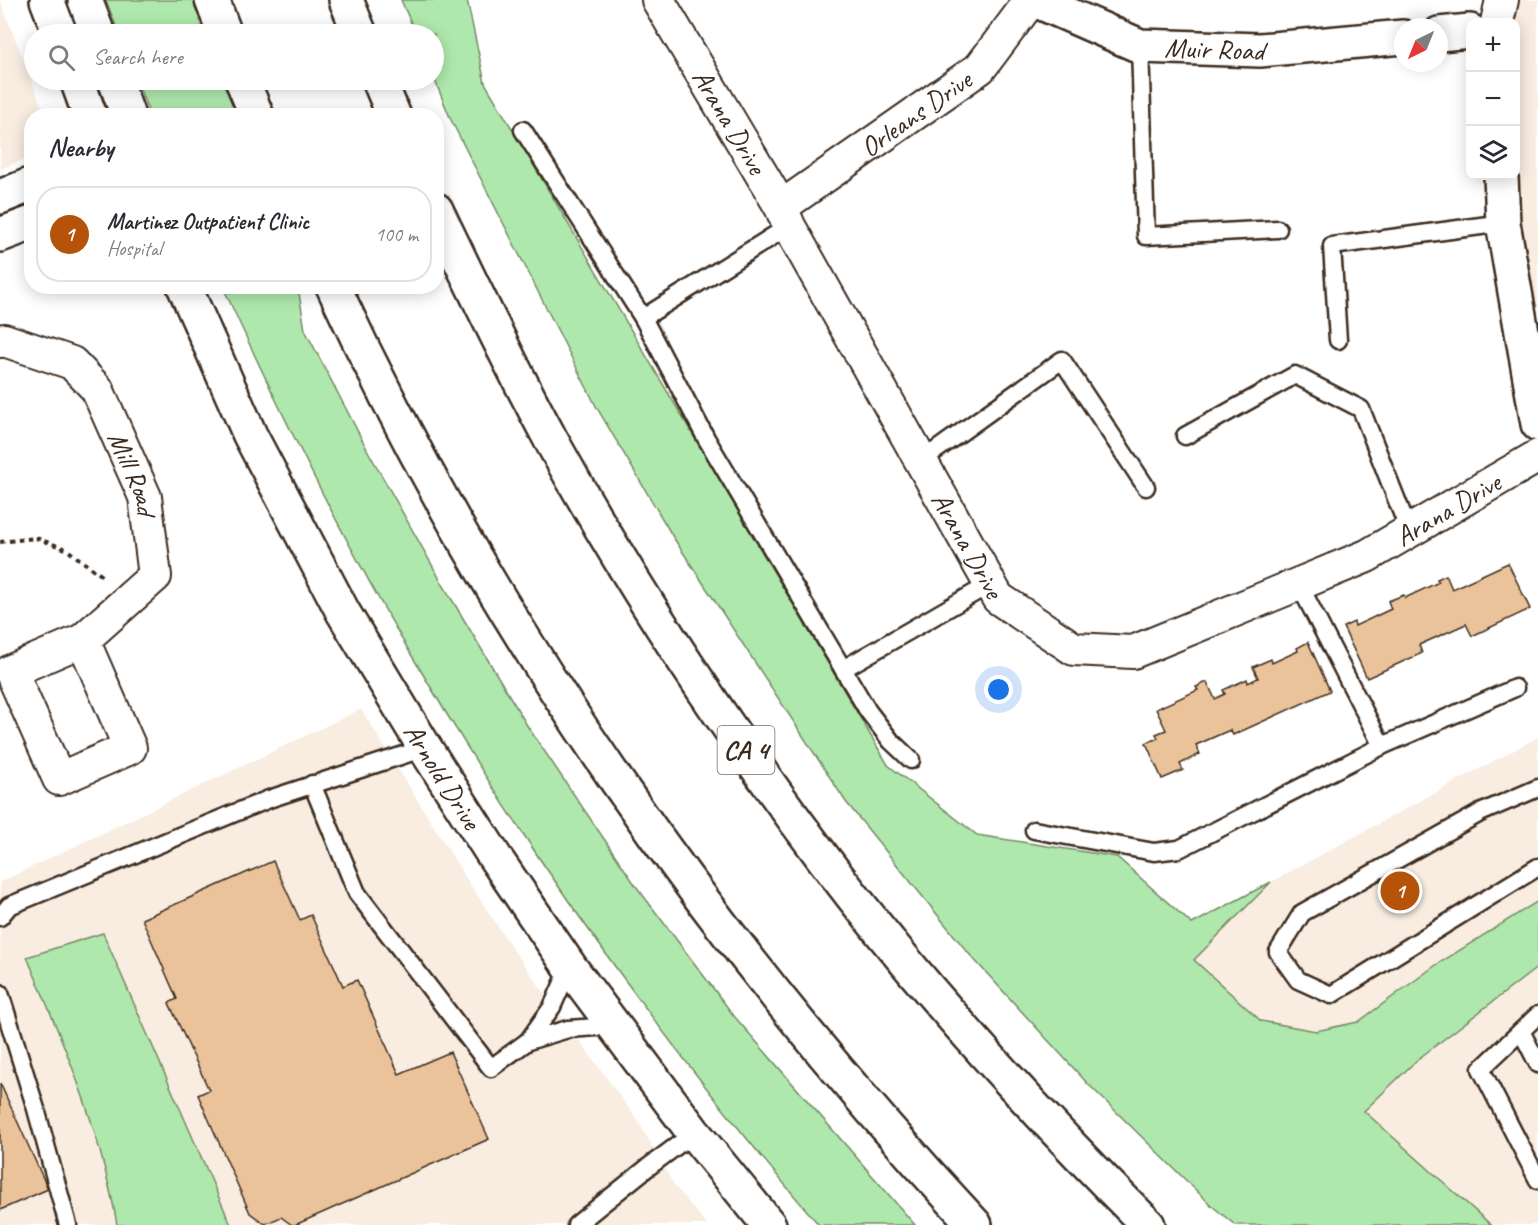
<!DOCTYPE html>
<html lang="en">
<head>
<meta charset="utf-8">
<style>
  :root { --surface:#fff; --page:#f7f7f7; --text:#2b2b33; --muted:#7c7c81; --line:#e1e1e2; --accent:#b45309 }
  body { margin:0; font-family:Caveat,sans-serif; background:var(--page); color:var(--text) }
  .controls { position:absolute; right:18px; top:18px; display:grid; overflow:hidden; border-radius:12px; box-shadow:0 3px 15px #0003 }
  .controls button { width:54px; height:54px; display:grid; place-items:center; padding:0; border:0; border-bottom:2px solid var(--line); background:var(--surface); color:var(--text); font:30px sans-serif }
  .compass { position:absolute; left:1394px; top:18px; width:54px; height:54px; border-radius:50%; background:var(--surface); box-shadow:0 3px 15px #0003; rotate:223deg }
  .you { position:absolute; left:999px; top:690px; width:21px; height:21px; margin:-15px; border:4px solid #fff; border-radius:50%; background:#1a73e8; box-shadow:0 0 0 9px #1a73e833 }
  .badge { display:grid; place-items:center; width:39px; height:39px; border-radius:50%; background:var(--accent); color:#fff; font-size:20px; font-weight:700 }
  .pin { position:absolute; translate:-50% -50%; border:3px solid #fff; box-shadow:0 2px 6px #0006 }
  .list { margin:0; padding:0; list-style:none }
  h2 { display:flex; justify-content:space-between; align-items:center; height:78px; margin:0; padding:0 24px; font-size:26px }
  h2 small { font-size:20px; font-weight:400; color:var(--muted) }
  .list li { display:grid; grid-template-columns:39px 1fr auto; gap:18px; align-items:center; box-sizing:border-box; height:96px; margin:0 12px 12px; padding:0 12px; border:2px solid var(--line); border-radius:24px }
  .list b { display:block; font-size:22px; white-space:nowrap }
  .list p { margin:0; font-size:20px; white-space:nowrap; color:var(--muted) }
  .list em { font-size:20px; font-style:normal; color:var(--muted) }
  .icon { flex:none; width:33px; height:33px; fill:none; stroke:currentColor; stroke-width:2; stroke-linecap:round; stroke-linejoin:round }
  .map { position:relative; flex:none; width:1538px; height:1225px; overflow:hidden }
  .search { position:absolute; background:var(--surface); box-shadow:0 3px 15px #0003; left:24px; top:24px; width:420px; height:66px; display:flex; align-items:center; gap:15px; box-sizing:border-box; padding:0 21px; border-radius:33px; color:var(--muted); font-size:22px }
  .panel { position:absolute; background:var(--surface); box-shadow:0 3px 15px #0003; left:24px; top:108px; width:420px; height:186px; border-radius:24px }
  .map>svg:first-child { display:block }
  .built { fill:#f9ede1 }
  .green { fill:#afe8ac; stroke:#758965; stroke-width:1.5 }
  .building { fill:#eac39a; stroke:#3b2a1e; stroke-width:1.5 }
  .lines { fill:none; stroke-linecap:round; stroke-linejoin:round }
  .lane-casing { stroke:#3b2a1e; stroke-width:21 }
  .street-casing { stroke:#3b2a1e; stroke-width:36 }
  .secondary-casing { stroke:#3b2a1e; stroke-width:38 }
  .highway-casing { stroke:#3b2a1e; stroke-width:38 }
  .path { stroke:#3b2a1e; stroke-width:4; stroke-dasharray:4.5 4.5; stroke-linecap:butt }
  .lane { stroke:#fff; stroke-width:16 }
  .street { stroke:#fff; stroke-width:32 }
  .secondary { stroke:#fff; stroke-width:33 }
  .highway { stroke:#fff; stroke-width:33 }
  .labels { text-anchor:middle; stroke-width:5; stroke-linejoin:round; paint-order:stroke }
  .shield { fill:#fff; stroke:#766a62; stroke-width:1.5 }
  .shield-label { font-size:27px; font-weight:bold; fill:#3b2a1e }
  .street-label { font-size:28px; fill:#3b2a1e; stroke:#fff }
</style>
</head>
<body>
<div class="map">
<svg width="1538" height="1225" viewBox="0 0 1538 1225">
  <rect width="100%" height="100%" fill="#fff"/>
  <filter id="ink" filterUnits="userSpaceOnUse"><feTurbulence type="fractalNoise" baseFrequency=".0167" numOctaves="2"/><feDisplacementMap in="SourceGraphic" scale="12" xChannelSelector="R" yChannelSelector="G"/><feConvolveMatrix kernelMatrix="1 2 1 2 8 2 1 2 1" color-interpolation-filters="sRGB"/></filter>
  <g filter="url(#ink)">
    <g class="built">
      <polygon points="0,0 45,115 32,116 31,153 23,160 0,169"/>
      <polygon points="1502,0 1538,0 1538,424 1503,223 1516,176 1516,22 1497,22"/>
      <polygon points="361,709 464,875 514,951 638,1121 674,1185 707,1225 231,1225 102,933 27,958 75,1072 100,1150 115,1211 117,1225 0,1225 0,882"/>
      <polygon points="1538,737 1538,901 1436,965 1358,1022 1316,1031 1261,1021 1194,960 1271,882"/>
      <polygon points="1538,967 1538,1225 1491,1225 1364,1111 1418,1059"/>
    </g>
    <g class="green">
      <polygon points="106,0 212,0 225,34 119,34"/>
      <polygon points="401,0 467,0 485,83 888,765 977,835 1117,857 1192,924 1271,882 1194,960 1261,1021 1316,1031 1358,1022 1436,965 1538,901 1538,967 1418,1059 1364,1111 1491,1225 1235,1225 1211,1205 1088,1084 970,955 846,802 673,537 597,408 451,120 434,78 434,34 416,34"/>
      <polygon points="136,80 242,80 257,115 150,115"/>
      <path d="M223 287H298L305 330 369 453 445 588 528 727 636 886 734 1016 915 1225H819C667 1048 530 857 412 656 341 537 280 412 223 287Z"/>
      <path d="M103 933 231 1225H117C114 1205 109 1186 104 1166 86 1094 56 1026 27 957Z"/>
    </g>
    <g class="building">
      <polygon points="1508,563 1530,609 1472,636 1466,624 1419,645 1422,653 1367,678 1343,627 1354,622 1355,626 1391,609 1388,601 1404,595 1405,598 1439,582 1437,579 1446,575 1452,589"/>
      <polygon points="1308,642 1330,691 1233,735 1230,730 1196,745 1200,754 1180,764 1183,770 1162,779 1146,743 1158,738 1156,734 1166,730 1156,709 1198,690 1196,687 1207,682 1215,699 1225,694 1223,690 1247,679 1248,683 1258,678 1253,667 1271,659 1272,663 1298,651 1297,648"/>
      <polygon points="273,861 300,920 311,915 343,986 357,980 399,1074 450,1052 489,1139 295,1225 292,1225 281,1217 265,1224 250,1213 198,1095 209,1090 169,1003 177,999 142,919"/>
      <polygon points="0,1083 48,1189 0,1210"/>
    </g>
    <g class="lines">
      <g class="lane-casing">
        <g id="lane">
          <polyline points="1140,46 1146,236 1278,229"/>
          <polyline points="523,130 643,318 706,438 868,711 891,741 911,760"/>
          <polyline points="643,318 789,226"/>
          <polyline points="1338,340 1332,246 1503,223"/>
          <polyline points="1185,436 1295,375 1361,409 1409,531"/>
          <polyline points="921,461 1062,360 1146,487"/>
          <polyline points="1299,584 1382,746"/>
          <polyline points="843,669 990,584"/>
          <polyline points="312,784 357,893 491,1068 528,1041"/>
          <polyline points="1538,788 1480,813 1302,913 1278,952 1298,980 1331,995 1538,867"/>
          <polyline points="1034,830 1154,852 1179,849 1382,746 1515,688"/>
          <polyline points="0,917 9,906 269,799 425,748"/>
          <polyline points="570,967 552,1007 528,1041 568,1029 612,1026"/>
          <polyline points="0,993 36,1109 68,1225"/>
          <polyline points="1538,1015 1481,1069 1538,1180"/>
          <polyline points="1521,1031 1538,1064"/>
          <polyline points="576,1225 647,1168 694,1133"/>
        </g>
      </g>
      <g class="street-casing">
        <g id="street">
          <path id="s1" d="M658 0 781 207 789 226 998 598 1074 649 1133 652 1367 556 1538 456"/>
          <polyline points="1497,22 1502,0"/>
          <path id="s2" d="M781 207 980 68 1031 0"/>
          <path id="s3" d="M0 341 4 340 72 363 97 389 145 497 155 576 83 640 11 671 59 779 130 748 83 640"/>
        </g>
      </g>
      <g class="secondary-casing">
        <g id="secondary">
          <polyline points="47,0 60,34"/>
          <polyline points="85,0 98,34"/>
          <path id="s4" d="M1035 0 1140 46 1260 50 1403 37"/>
          <polyline points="1439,34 1470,31"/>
          <polyline points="77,80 90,116"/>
          <polyline points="115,80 128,116"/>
          <polyline points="1501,176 1503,223 1538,424"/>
          <polyline points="0,197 32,184"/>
          <polyline points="0,235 32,223"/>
          <path id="s5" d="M184 286 250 435 343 612 425 748 496 859 570 967 694 1133 769 1225"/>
        </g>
      </g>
      <g class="highway-casing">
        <g id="highway">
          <polyline points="212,0 225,34"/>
          <polyline points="346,0 360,34"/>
          <polyline points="242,80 257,116"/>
          <polyline points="379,80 394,116"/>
          <path d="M436 210C473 287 510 365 551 440 631 586 724 726 824 859 922 989 1033 1110 1148 1225"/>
          <path d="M333 286C493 632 716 947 975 1225"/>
        </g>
      </g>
      <polyline class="path" points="0,542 36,538 66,549 105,578"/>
      <use href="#lane" class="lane"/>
      <use href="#street" class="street"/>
      <use href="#secondary" class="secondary"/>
      <use href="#highway" class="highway"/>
    </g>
  </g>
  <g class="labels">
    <rect class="shield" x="717.5" y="726" width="57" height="48" rx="4.5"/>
    <g class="shield-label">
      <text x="746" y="759">CA 4</text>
    </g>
    <g class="street-label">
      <text dy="10" stroke="none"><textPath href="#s4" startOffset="189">Muir Road</textPath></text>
      <text dy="10" stroke="none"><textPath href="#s2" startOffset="164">Orleans Drive</textPath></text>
      <text dy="10" stroke="none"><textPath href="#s1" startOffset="141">Arana Drive</textPath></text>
      <text dy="10" stroke="none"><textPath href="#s3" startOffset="204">Mill Road</textPath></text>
      <text dy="10" stroke="none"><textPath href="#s1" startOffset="1185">Arana Drive</textPath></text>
      <text dy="10" stroke="none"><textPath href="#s1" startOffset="627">Arana Drive</textPath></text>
      <text dy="10" stroke="none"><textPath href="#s5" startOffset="555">Arnold Drive</textPath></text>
    </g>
  </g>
</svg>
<div class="controls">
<button>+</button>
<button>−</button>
<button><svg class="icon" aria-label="layers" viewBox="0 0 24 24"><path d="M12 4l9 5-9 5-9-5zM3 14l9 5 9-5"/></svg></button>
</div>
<svg class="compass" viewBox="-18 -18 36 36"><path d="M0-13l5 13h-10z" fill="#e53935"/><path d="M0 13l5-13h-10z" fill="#7c7c81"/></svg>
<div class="you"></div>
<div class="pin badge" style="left:1400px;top:891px">1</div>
<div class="search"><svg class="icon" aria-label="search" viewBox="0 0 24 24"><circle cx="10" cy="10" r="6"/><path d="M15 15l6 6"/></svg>Search here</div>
<section class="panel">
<h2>Nearby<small></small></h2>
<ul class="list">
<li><span class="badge">1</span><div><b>Martinez Outpatient Clinic</b><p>Hospital</p></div><em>100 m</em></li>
</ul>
</section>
</div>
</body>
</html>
